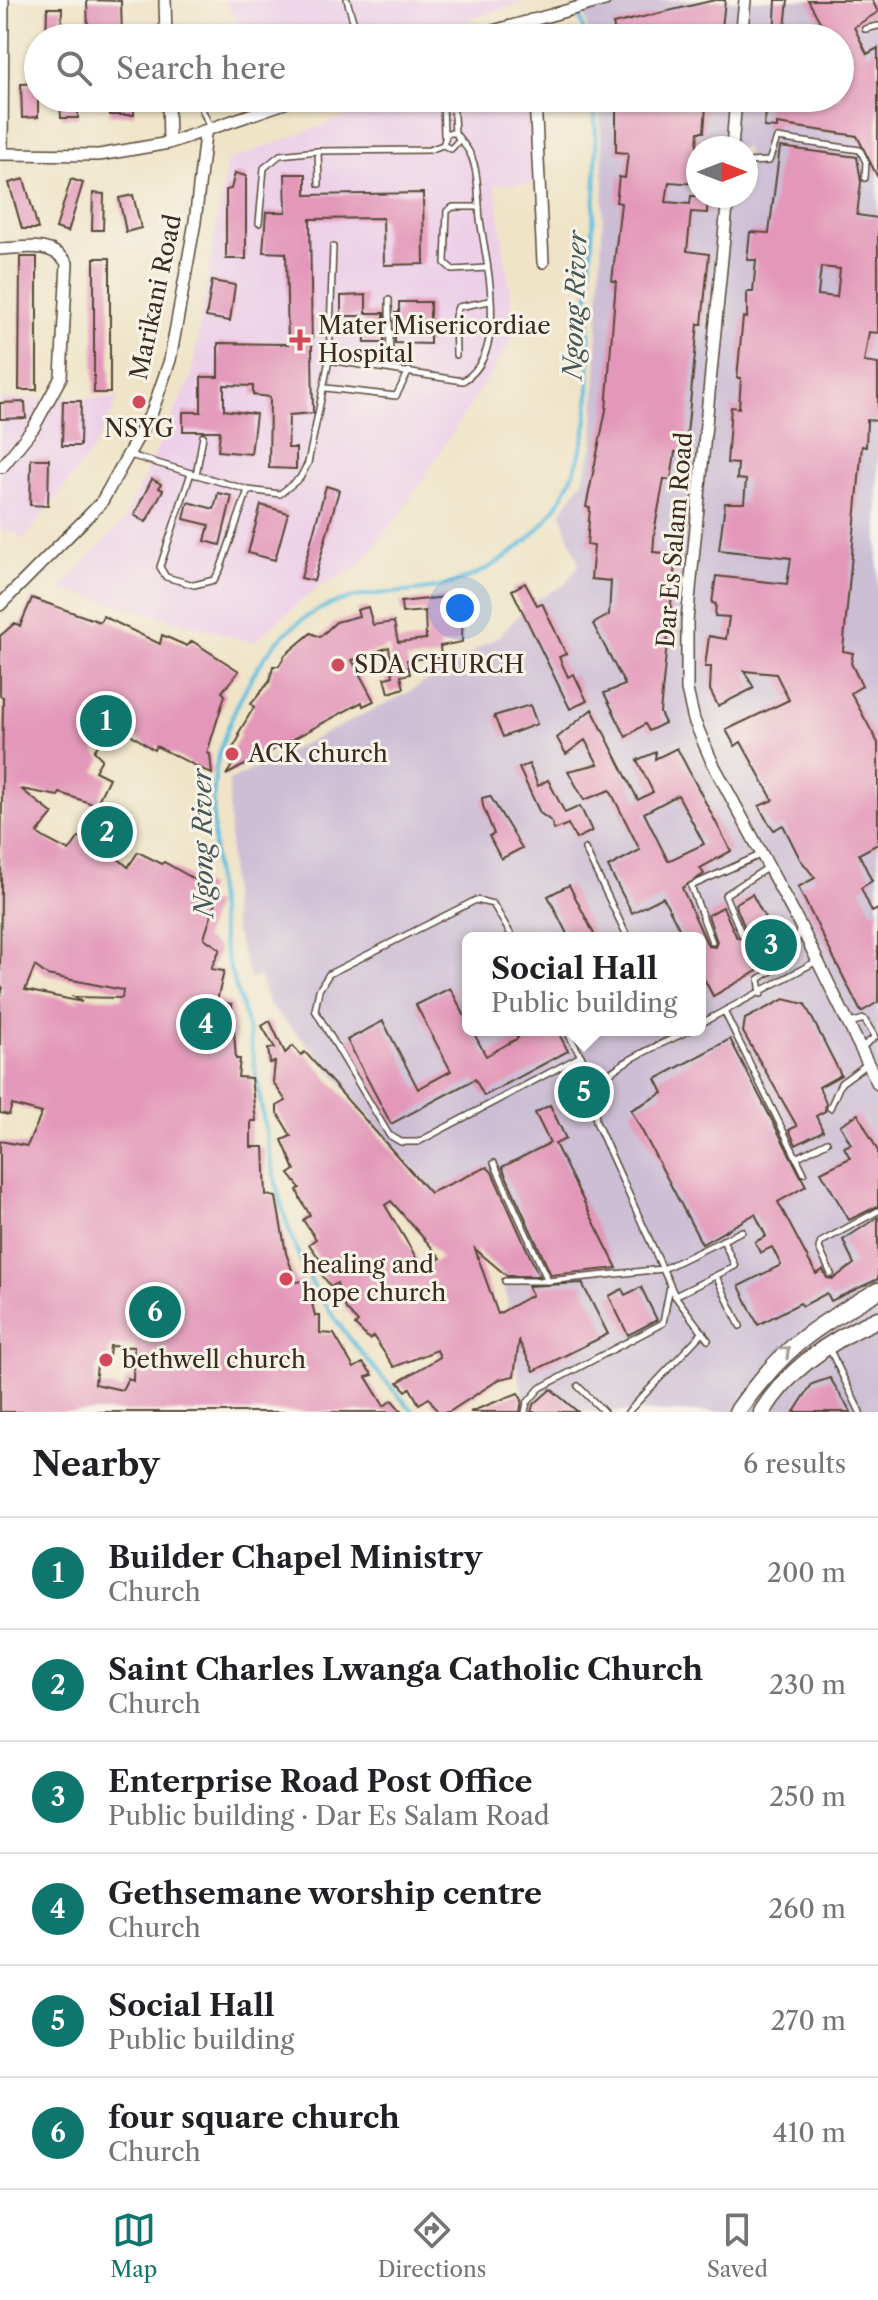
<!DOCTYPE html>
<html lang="en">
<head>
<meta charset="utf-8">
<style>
  :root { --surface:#fff; --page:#f2f2f2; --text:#202124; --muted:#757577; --line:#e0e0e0; --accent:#0f766e }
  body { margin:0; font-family:"Libre Caslon Text",serif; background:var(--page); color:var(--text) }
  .compass { position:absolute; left:686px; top:136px; width:72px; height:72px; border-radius:50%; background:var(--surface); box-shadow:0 2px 6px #0004; rotate:90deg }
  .you { position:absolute; left:460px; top:608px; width:28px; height:28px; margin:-20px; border:6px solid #fff; border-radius:50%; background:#1a73e8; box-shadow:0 0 0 12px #1a73e833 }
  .badge { display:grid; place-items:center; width:52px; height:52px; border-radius:50%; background:var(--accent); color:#fff; font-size:26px; font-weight:700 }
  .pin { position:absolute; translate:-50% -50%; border:4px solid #fff; box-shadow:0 2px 8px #0006 }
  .popup { position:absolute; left:462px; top:932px; width:244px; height:104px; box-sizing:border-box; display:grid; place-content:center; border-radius:12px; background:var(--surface); filter:drop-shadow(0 2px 6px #0005); font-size:26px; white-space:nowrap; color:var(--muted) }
  .popup b { font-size:30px; color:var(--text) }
  .popup::after { content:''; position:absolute; left:50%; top:100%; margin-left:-16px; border:16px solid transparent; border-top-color:var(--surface) }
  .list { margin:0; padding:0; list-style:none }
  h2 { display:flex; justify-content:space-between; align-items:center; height:104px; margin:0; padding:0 32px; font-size:34px }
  h2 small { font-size:26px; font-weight:400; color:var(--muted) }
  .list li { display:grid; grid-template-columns:52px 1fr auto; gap:24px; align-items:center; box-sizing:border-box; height:112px; padding:0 32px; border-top:2px solid var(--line) }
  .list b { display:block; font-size:30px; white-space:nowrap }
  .list p { margin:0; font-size:26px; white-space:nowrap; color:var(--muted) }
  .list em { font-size:26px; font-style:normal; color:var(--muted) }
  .icon { flex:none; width:44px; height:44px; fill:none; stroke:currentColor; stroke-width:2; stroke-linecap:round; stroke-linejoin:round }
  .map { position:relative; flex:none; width:878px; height:1412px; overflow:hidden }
  .search { position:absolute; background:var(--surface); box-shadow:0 2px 6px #0004; left:24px; right:24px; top:24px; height:88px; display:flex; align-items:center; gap:20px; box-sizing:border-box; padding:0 28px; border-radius:44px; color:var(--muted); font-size:30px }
  .sheet { height:776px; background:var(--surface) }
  nav { display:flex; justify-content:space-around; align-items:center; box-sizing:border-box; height:112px; border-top:2px solid var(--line); background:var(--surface); font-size:22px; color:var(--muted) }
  nav a { display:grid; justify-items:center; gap:4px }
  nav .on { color:var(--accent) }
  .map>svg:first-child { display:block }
  .built { fill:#edd0e8 }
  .industrial { fill:#ccbed4; fill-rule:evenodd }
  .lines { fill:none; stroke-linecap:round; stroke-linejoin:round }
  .stream { stroke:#60bfde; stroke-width:4 }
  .building { fill:#e398b9; fill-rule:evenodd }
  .service-casing { stroke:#564637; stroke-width:8 }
  .minor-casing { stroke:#564637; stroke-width:14 }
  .secondary-casing { stroke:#564637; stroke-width:19 }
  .service { stroke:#fff; stroke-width:5 }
  .minor { stroke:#fff; stroke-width:11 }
  .secondary { stroke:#fff; stroke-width:16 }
  .oneway { stroke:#a79f9a }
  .poi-dot { fill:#d1495b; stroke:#f7f3e8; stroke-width:3 }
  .labels { text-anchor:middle; stroke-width:6; stroke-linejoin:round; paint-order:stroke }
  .street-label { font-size:24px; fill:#3b2a1e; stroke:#f7f3e8 }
  .poi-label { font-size:24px; fill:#3b2a1e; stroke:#f7f3e8; text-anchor:start }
  .water-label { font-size:26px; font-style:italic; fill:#465758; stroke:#f7f3e8 }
</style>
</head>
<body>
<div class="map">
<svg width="878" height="1412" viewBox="0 0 878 1412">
  <rect width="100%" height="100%" fill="#f7f3e8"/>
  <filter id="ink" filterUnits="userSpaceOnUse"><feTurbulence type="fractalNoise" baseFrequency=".0125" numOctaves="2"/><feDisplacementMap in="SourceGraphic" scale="16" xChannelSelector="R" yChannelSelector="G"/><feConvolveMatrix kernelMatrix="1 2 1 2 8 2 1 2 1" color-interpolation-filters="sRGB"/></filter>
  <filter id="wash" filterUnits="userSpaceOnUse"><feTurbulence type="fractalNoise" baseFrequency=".006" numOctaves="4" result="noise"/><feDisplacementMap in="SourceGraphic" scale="32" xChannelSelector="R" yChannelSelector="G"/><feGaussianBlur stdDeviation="1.8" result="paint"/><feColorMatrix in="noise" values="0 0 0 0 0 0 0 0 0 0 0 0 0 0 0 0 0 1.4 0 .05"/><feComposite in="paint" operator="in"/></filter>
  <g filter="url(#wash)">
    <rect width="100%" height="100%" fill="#efe4c7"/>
    <g class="built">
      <polygon points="225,0 529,0 413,38 246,38"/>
      <polygon points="396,98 464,103 465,98 529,98 539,184 495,184 516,334 403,510 357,568 319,586 253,642 60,588 122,523 191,378 227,161"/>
      <polygon points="0,398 119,398 93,450 24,540 14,532 0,530"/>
    </g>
    <path class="industrial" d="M582 0H878V1412H525L503 1275 459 1234 424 1189 430 1185 405 1160 318 1055 269 1005 259 976 250 979 235 931 231 905 229 781 407 693 500 635 529 604 564 585 579 565 561 513 583 480 593 446 604 186 599 98H840V38H589ZM698 148H746V196H698ZM468 938H700V1030H468Z"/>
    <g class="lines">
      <g class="stream">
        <polyline points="576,0 585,38"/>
        <path d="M414 1412C375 1371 323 1312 301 1261 271 1192 263 1111 250 1038 244 1007 231 978 224 946 216 903 208 799 218 758 228 719 255 661 285 634 348 576 396 605 462 580 496 568 535 539 555 508 602 437 586 367 589 287 592 222 601 164 593 98"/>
      </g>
    </g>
    <g id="blocks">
      <g class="building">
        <polygon points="87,0 121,1 122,36 88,36"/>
        <polygon points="715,0 725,0 721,38 698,38 698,30 665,38 616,38 613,24"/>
        <polygon points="776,0 788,0 784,38 774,38"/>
        <polygon points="808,0 872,0 878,12 854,27 867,54 878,48 878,178 857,136 777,124 777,128 764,127 768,98 840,98 840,38 829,38"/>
        <polygon points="47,8 62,8 61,38 46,38"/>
        <polygon points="38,83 38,117 22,118 21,84"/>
        <polygon points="60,98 78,98 78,118 61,118"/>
        <polygon points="616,98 696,98 696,105 706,106 704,132 698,132 695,174 698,174 698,184 669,182 666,202 690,204 691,196 708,196 707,213 691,212 687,251 709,254 702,324 698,324 685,454 675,452 671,480 664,479 655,527 653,552 676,554 660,713 665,723 649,731 645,724 626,737 604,693 625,685 593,624 609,615 611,581 591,579 594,546 587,545 590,508 586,507 606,410 616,281 612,281 621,203 616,202 619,177 625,178 628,153 616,152"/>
        <rect x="110" y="102" width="24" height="13"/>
        <path d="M780 147 857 157 861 182 857 215 878 218V333L869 332 864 362 878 364V421L867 420 866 447 862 446 843 651 853 653 851 663 862 686 851 693 878 743V844L859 854 872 881 861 888 872 912 878 909V1002L861 1012 798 887 815 878 800 859 783 825 774 830 766 819 759 806 773 800 741 742 735 746 726 730 789 700 776 674 744 671 754 688 718 706 710 690 711 667H705L709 636 726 639 729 617 715 616 716 604 712 603 716 576 787 584 791 558 719 550 725 503H744L746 480 737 479 738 464 727 463 731 407 739 408 741 378H737L743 317 747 318V292H753L756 260H747L750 232 769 233ZM821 267 840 269 837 297 818 295Z"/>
        <polygon points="235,173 246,176 246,259 226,259 226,190 231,189"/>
        <polygon points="285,174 306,174 306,195 423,193 424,264 384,265 383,218 310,219 313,413 289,415 288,448 296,448 296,469 269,468 270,397 253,395 253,386 224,385 224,410 256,414 251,454 218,451 220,431 183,431 183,412 201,412 201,377 218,377 218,343 288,344 286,253 263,252 266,212 286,212"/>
        <polygon points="24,179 34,214 38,229 22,229 9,183"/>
        <polygon points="71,179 83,183 68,232 56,228"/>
        <polygon points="93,193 104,194 103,230 92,230"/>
        <polygon points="133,195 141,228 126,232 119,198"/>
        <polygon points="20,257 37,257 37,390 19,390"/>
        <rect x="94" y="258" width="16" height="135"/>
        <polygon points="212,281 235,285 230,321 206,317"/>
        <polygon points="366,295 366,313 384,313 384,343 365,343 364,316 341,316 341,296"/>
        <polygon points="399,302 430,302 430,344 395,343 395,313 399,313"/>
        <polygon points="63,401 81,401 80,446 62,446"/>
        <polygon points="25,402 26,418 0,419 0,403"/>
        <polygon points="31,459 49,459 48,506 30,505"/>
        <polygon points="152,479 161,484 159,488 163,490 146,522 134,515"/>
        <polygon points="326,486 339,490 314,581 301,578"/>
        <polygon points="218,493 232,496 220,545 205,541 209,525 184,519 188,502 214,509"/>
        <polygon points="261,505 288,513 275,560 248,553"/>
        <polygon points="525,583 537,605 542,603 566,654 559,657 568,677 574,674 587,701 570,709 512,590"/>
        <polygon points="463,595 462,642 440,646 441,657 407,660 410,674 401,676 404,688 389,693 385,678 393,676 389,647 352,660 374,701 363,706 362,702 226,775 237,758 230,753 240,736 238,734 254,707 251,704 270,681 273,666 279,666 285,655 311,633 320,637 336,622 359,616 357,610 368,607 373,625 394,622 398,642 426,639 425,611 402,613 401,602"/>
        <path d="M32 598 100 622 103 616 160 644 162 635 187 646 192 641 239 671 222 692 225 695 207 753 210 754 212 774 156 746 154 750 114 723 94 751 102 759 95 771 109 778 96 805 60 793 58 796 21 789 53 814 37 833 46 839 69 851 79 837 85 842 101 822 114 833 103 846 128 867 138 852 162 864 164 862 208 887 204 900 215 904 204 938 220 949 211 969 224 971 217 1001 232 1004 236 1059H240L238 1077 251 1078 256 1121H251V1147H264L266 1195 276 1197 286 1253 296 1282 304 1281 309 1290 315 1316H320V1333L334 1334 354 1368 363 1363 373 1375 366 1377 384 1406 392 1400 402 1412H0V1141L27 1146 42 1113 12 1105 9 1115 0 1113V997L3 988 0 985 3 697 0 696V636L15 623 20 626ZM35 966 47 975 123 990 122 998 74 997 82 1002 25 990ZM110 1346 134 1347 133 1381 128 1378 122 1390 95 1384 97 1365 108 1364Z"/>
        <polygon points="530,705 537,724 503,737 494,716"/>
        <path d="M592 709 638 800 653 792 637 760 656 752 655 759 677 748 731 851 700 868 704 874 682 888 708 946 715 947 717 942 708 915 723 907 737 938 746 939 747 933 735 904 752 894 785 955 713 996 700 971V938H684L663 897 632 913 608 867 640 850 610 790 584 800 568 771 598 764 585 740 566 754 557 738ZM678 795 704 844 668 861 644 813Z"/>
        <polygon points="529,764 538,786 548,780 565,813 580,806 592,831 576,839 568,824 554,830 551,821 540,813 519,768"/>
        <polygon points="490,796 522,848 501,859 489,836 494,834 483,806 482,798"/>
        <polygon points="569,885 596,938 569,938 548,896"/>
        <polygon points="450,988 468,1022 468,1030 472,1030 486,1056 518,1038 514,1030 557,1030 568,1051 484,1096 475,1079 391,1124 347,1040 383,1021 418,1089 451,1071 416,1005"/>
        <polygon points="784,999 805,1004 841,1075 819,1087 826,1103 825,1111 816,1116 823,1131 796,1145 789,1130 797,1126 743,1032 745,1019"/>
        <path d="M270 1021 285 1053 293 1046 301 1055 305 1052 430 1193 487 1167 492 1172 539 1276H507L475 1249 498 1314 532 1295 528 1286 582 1283 608 1334 534 1371 519 1341 514 1376 500 1379 449 1412H438L429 1398 419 1404 410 1388 406 1391 398 1382 440 1357 437 1350 394 1367 373 1336 370 1340 355 1325 358 1322 346 1309 337 1283 331 1287 319 1271 325 1267 309 1244 316 1239 303 1220 310 1215 301 1200 297 1190 300 1188 289 1174 295 1170 282 1140 291 1136 277 1112V1106L286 1101 273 1082 275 1062 270 1063 268 1049 275 1048 262 1026ZM391 1201 441 1258 423 1269 385 1205Z"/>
        <polygon points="730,1039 806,1186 778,1202 816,1274 823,1270 827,1278 833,1279 854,1264 843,1240 878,1217 878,1279 831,1301 827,1293 803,1306 800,1303 758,1325 739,1286 781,1265 772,1247 760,1253 755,1242 766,1236 755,1214 702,1244 631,1110 663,1093 656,1079"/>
        <polygon points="550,1105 566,1139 555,1144 617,1268 551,1275 502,1167 550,1143 535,1113"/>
        <polygon points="858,1114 878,1151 878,1206 849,1220 821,1172 850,1158 844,1147 851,1144 840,1125"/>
        <polygon points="641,1287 657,1320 628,1335 609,1296 622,1289 625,1295"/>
        <polygon points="830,1378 851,1412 794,1412 812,1384"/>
        <polygon points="551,1389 578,1412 531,1412 533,1405"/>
        <polygon points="518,1393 522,1400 520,1412 470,1412"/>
      </g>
    </g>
  </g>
  <g filter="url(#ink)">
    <use href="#blocks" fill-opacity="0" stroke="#564637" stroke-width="2"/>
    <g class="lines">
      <g class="service-casing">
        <g id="service">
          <polyline points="347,0 358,38"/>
          <polyline points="865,29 878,26"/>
          <polyline points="197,98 210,127"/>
          <polyline points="258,98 268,110"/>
          <polyline points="443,98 444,135"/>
          <polyline points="453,98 455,133"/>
          <polyline points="201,107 222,98"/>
          <polyline points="746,162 769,161 777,138 860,150 866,162 865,178"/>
          <polyline points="319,184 318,151 429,150 443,145 451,149 459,140"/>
          <polyline points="479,207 453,207 447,211 445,263 453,270 487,268"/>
          <polyline points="259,223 264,168 280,155 318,151"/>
          <path d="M333 247 329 360 463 381C510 353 486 263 480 219 478 201 479 181 474 164 471 151 462 142 455 133H447L443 145"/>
          <polyline points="389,300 390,369"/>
          <polyline points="456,355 455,316 458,307 490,301"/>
          <polyline points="326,388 396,396 409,371"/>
          <polyline points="130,455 248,490 280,494 300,478 308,463 329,360"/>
          <polyline points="191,473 160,567 166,577 194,585 214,580 220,570 248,490"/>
          <polyline points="196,475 203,436"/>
          <polyline points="585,849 628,938"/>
          <polyline points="742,935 725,895 767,868"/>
          <polyline points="513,938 493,904 476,900 329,974 319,990 315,1010 389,1135 401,1142 418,1142 581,1056"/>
          <polyline points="712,942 691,886 760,855"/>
          <polyline points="761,994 759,979 793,957 799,930"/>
          <polyline points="724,1011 804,1173"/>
          <polyline points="850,1023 864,1019 875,1037 861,1048"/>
          <polyline points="700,1024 817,961"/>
          <polyline points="566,1030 598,1086"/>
          <polyline points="830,1108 841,1083 867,1064"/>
          <polyline points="796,1158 827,1142"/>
          <polyline points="494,1163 548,1281"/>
          <polyline points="831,1274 819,1248 821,1242 878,1211"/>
          <polyline points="716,1276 740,1326"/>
          <polyline points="505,1281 548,1281 663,1269 742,1231"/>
          <path d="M675 1296 596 1122C595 1110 593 1096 599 1085 611 1064 667 1042 690 1030"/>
          <polyline points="708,1340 675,1296 735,1266 723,1240"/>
          <polyline points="830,1350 860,1412"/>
          <polyline points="578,1386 604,1412"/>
          <polyline points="525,1412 527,1403 540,1388 663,1323 670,1286"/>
          <polyline points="628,1412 703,1332"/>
        </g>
      </g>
      <g class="minor-casing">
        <g id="minor">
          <polyline points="165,0 166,38"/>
          <polyline points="531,20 532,38"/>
          <polyline points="468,38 605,0"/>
          <polyline points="741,38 745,0"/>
          <polyline points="168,98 169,143"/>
          <polyline points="535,98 543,262"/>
          <polyline points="732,148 736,98"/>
          <polyline points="0,154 99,155 169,143 299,98"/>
          <polyline points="2,154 3,0"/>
          <polyline points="728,196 687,621 687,690 694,720 712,762 800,925 878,1084"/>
          <path d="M0 249C25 248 51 241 67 263L61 377 34 427 2 467"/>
          <polyline points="0,605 101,503 152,412 170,360 195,222 205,134"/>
        </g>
      </g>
      <g class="secondary-casing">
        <g id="secondary">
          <path d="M737 1412C781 1349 812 1328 878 1291"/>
          <path d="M762 1412C789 1368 832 1339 878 1319"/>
        </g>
      </g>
      <use href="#service" class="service"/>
      <use href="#minor" class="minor"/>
      <use href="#secondary" class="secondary"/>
    </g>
    <defs><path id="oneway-chevron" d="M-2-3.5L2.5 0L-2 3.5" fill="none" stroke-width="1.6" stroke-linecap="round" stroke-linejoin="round" transform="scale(2)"/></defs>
    <use class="oneway" href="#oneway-chevron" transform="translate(785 1351) rotate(-44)"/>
  </g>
  <g class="poi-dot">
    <path d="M296 328h8v8h8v8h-8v8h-8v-8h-8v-8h8z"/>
    <circle cx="139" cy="402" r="8"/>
    <circle cx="338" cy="665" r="8"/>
    <circle cx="232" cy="754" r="8"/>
    <circle cx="286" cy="1279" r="8"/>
    <circle cx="106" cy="1360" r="8"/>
  </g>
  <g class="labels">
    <g class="street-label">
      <text transform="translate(156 297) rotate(-78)" y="8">Marikani Road</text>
      <text transform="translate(675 540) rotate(-85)" y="8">Dar Es Salam Road</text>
    </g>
    <g class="poi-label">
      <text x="318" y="334">Mater Misericordiae<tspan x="318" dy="28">Hospital</tspan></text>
      <text x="139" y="437" text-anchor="middle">NSYG</text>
      <text x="354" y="673">SDA CHURCH</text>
      <text x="248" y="762">ACK church</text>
      <text x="302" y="1273">healing and<tspan x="302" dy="28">hope church</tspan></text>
      <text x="122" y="1368">bethwell church</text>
    </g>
    <g class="water-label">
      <text transform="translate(575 305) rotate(-88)" y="9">Ngong River</text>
      <text transform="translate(203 843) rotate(-91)" y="9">Ngong River</text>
    </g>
  </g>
</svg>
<svg class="compass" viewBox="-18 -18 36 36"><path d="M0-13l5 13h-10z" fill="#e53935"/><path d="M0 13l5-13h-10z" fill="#757577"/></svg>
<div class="you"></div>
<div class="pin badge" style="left:106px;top:721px">1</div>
<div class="pin badge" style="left:107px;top:832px">2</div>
<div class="pin badge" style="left:771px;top:945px">3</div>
<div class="pin badge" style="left:206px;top:1024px">4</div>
<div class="pin badge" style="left:584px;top:1092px">5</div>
<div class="popup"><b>Social Hall</b>Public building</div>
<div class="pin badge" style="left:155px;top:1312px">6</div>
<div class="search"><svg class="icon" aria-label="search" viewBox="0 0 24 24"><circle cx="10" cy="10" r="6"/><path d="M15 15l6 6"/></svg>Search here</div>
</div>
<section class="sheet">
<h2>Nearby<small>6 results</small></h2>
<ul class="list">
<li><span class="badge">1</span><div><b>Builder Chapel Ministry</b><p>Church</p></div><em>200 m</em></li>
<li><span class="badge">2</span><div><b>Saint Charles Lwanga Catholic Church</b><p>Church</p></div><em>230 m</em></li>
<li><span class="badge">3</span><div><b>Enterprise Road Post Office</b><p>Public building · Dar Es Salam Road</p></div><em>250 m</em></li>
<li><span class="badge">4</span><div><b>Gethsemane worship centre</b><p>Church</p></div><em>260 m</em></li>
<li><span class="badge">5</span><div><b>Social Hall</b><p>Public building</p></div><em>270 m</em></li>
<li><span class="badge">6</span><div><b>four square church</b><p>Church</p></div><em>410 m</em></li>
</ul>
</section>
<nav>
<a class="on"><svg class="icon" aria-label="map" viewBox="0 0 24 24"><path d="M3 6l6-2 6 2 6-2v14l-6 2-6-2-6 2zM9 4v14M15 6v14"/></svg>Map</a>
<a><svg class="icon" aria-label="directions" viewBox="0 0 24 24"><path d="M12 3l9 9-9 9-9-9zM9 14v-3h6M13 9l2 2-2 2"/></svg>Directions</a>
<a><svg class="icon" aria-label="saved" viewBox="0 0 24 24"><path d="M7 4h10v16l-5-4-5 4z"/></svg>Saved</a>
</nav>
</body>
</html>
